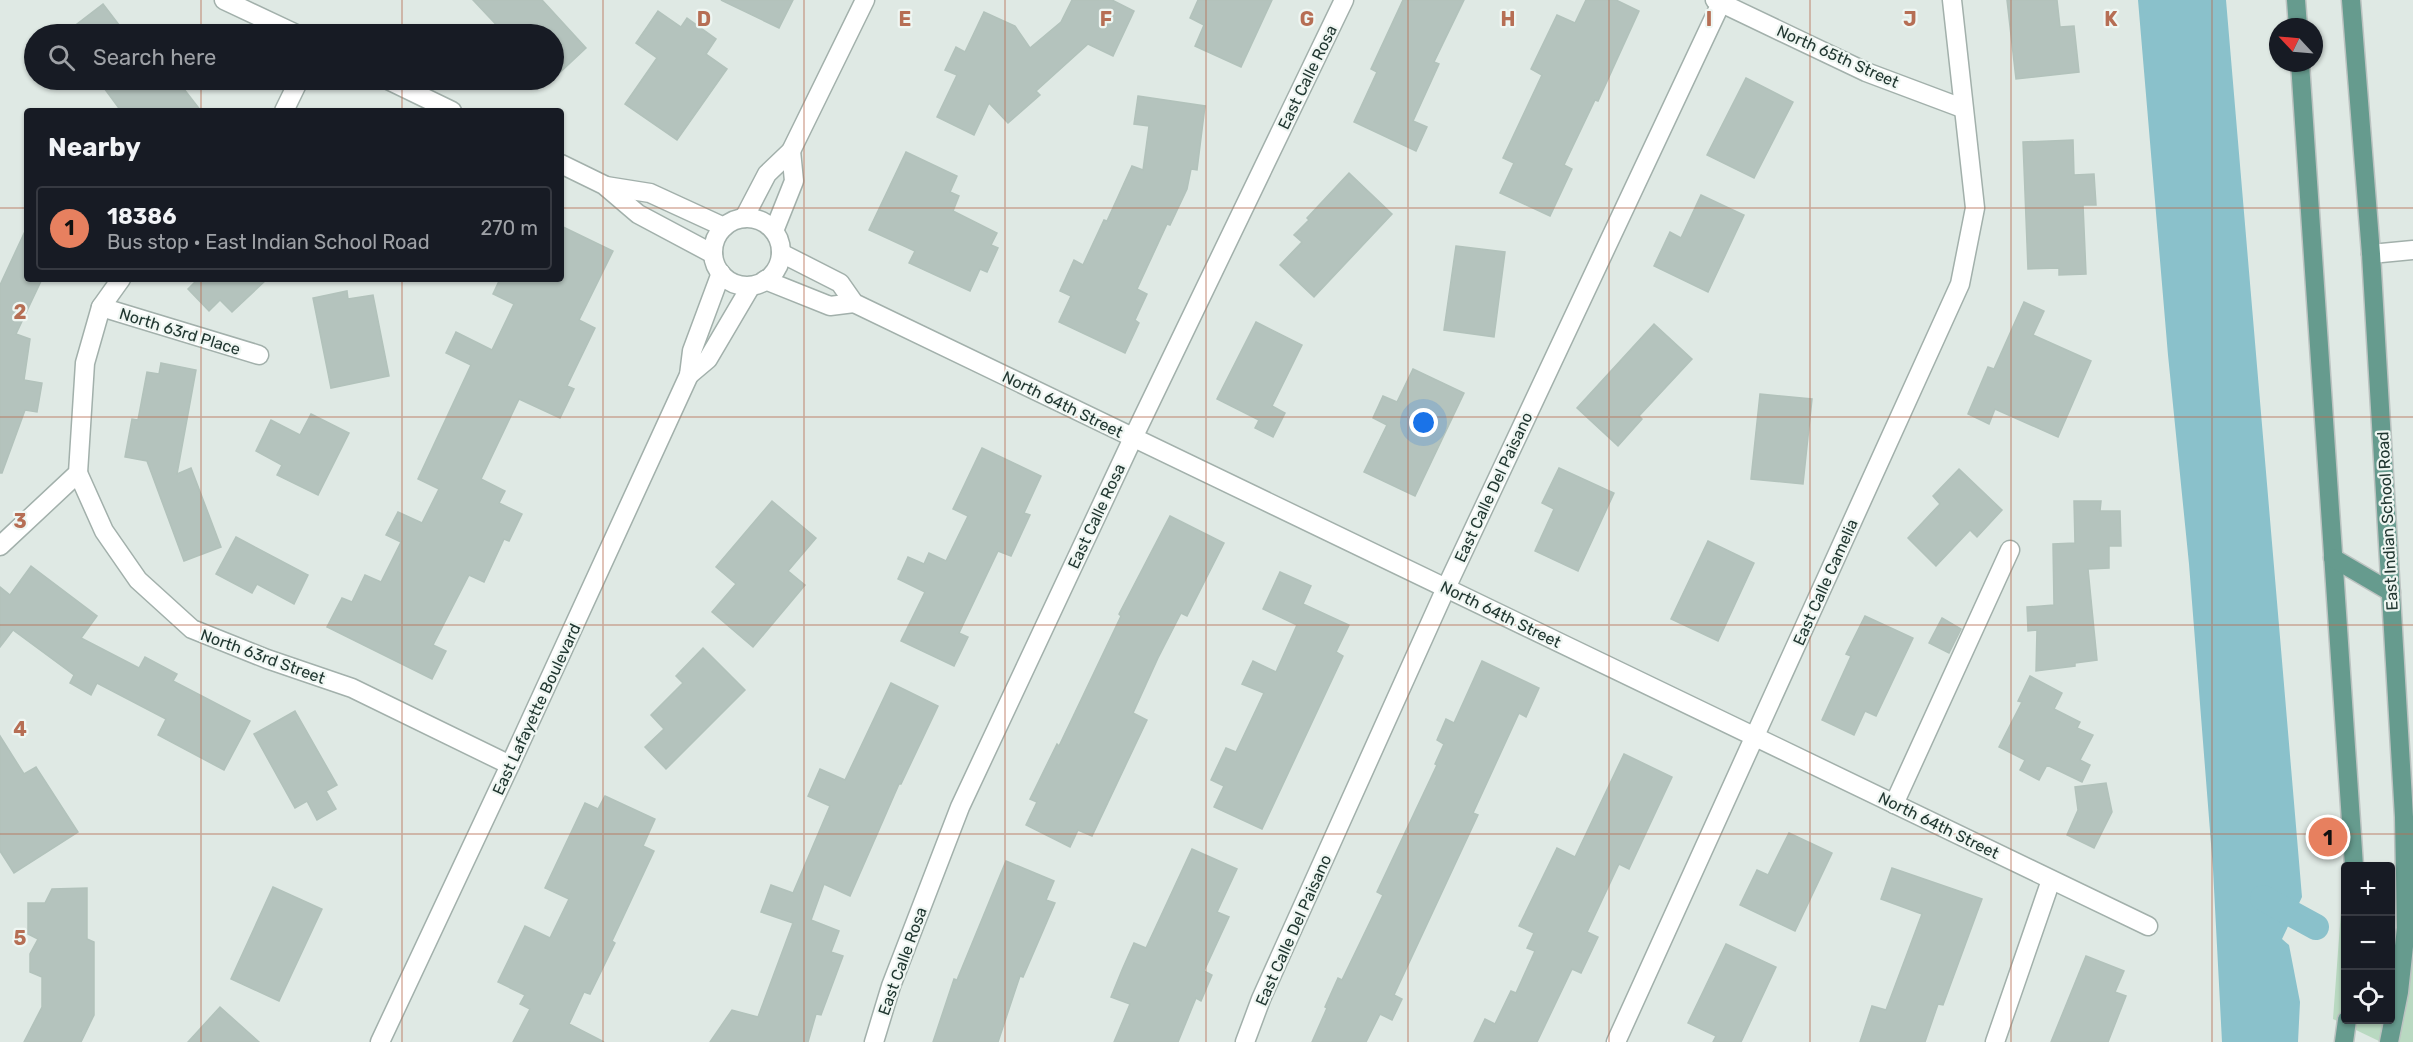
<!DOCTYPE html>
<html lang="en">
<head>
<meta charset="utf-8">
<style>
  :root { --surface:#171b24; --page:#242831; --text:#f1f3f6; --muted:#9ea1a6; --line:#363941; --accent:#e7805f }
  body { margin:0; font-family:Rubik,sans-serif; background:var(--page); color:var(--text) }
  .controls { position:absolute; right:18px; bottom:18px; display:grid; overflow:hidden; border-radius:6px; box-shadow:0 2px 4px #0004 }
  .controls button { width:54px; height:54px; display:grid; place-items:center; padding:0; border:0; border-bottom:2px solid var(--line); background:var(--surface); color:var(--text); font:30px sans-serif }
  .compass { position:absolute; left:2269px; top:18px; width:54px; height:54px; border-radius:50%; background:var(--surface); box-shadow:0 2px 4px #0004; rotate:296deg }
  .you { position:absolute; left:1424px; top:423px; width:21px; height:21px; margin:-15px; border:4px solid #fff; border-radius:50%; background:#1a73e8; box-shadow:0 0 0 9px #1a73e833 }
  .badge { display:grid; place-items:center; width:39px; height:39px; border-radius:50%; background:var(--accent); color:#111; font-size:20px; font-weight:700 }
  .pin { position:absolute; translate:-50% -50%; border:3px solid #fff; box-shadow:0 2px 6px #0006 }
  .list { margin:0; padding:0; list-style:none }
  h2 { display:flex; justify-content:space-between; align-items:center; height:78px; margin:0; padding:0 24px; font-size:26px }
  h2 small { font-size:20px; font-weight:400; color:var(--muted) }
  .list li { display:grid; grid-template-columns:39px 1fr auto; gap:18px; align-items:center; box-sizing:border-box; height:84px; margin:0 12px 12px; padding:0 12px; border:2px solid var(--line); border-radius:6px }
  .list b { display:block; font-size:22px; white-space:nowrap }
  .list p { margin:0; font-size:20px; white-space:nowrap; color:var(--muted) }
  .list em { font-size:20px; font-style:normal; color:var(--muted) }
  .icon { flex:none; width:33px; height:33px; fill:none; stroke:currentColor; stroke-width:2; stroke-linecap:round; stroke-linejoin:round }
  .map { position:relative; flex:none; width:2413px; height:1042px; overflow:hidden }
  .search { position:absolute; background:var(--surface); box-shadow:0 2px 4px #0004; left:24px; top:24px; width:540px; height:66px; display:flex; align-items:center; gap:15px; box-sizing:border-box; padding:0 21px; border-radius:33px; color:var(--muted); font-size:22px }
  .panel { position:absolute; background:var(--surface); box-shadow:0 2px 4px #0004; left:24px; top:108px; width:540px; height:174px; border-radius:6px }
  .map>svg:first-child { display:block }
  .green { fill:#b9d9c1 }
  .water { fill:#8ac1cb }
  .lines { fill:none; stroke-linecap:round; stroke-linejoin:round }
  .canal { stroke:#8ac1cb; stroke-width:26 }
  .building { fill:#b4c3bd; stroke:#b2c2bb; stroke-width:1.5 }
  .minor-casing { stroke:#a2b0ab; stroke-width:21 }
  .major-casing { stroke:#bcc3c1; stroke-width:21 }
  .minor { stroke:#fff; stroke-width:18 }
  .major { stroke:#669b8e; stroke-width:18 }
  .grid { fill:none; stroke:#b66e54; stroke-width:1.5; stroke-opacity:0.55 }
  .labels { text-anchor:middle; stroke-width:4.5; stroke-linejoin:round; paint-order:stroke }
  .street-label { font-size:16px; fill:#213731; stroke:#eff6f2 }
  .grid-label { font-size:20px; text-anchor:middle; font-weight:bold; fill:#b66e54; stroke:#eff6f2; stroke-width:4.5; stroke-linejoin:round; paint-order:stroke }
</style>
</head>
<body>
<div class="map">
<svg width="2413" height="1042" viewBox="0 0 2413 1042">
  <rect width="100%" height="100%" fill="#dfe9e4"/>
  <polygon class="green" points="2341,911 2346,913 2346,1020 2390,1020 2391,930 2413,939 2413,1042 2381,1042 2333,1019"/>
  <polygon class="water" points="2138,0 2226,0 2302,897 2282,939 2289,945 2300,1002 2298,1042 2222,1042 2213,869 2189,564 2168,355"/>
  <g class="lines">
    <polyline class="canal" points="2263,898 2316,927"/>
  </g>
  <g class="building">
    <polygon points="473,0 542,0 586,48 554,78 554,34 505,34"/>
    <polygon points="721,0 793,0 779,28"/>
    <polygon points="1072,0 1112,0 1134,11 1113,56 1088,44 1036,91 1040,95 1008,123 989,103 974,135 937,117 957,75 945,70 956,47 965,52 984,12 1015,26 1030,48 1061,22"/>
    <polygon points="1198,0 1272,0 1241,67 1195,46 1204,25 1190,18"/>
    <polygon points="1403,0 1464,0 1434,62 1439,64 1413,121 1427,127 1416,151 1354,122 1377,72 1371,69"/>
    <polygon points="1586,0 1616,0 1639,11 1598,101 1595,100 1564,165 1572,169 1550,216 1500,193 1514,163 1503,158 1542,75 1531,69 1557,15 1575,23"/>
    <polygon points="2007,0 2057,0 2060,27 2074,26 2079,72 2016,79"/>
    <polygon points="103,4 126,34 64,34"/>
    <polygon points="658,11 681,27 687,18 716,39 706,54 727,69 677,140 625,104 657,58 636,43"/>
    <polygon points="1746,78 1793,102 1754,178 1707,155"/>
    <polygon points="115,80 177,80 201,111 121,111 104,88"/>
    <polygon points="1138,96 1205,106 1197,170 1191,169 1187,189 1170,225 1167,224 1137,289 1147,294 1135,320 1139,323 1125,353 1059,322 1071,296 1060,291 1074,260 1083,265 1104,220 1107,221 1132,166 1143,170 1149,126 1134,124"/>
    <polygon points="2073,140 2074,175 2094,174 2096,205 2083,205 2086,274 2059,275 2059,268 2028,269 2023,142"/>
    <polygon points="906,152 957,176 950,192 959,196 953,211 997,233 991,245 998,248 987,272 980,269 970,291 909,263 915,251 869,230"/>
    <polygon points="1349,173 1392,214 1314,297 1280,265 1302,242 1294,235 1309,220 1307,218"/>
    <polygon points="1701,195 1744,215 1708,292 1654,266 1670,232 1681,238"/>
    <polygon points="561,226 613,251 579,320 595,328 567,386 574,389 560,418 519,399 481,479 505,491 499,503 522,514 509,541 504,539 484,582 469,575 433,645 446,651 432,679 327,627 342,598 352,602 365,575 381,582 401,542 386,535 398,512 422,523 439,489 418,479 471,365 446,353 456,332 492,350 514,304 493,294 500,279 561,279"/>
    <polygon points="27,227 27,279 42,279 16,334 30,339 24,380 42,383 37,412 25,410 2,473 0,473 0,285"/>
    <polygon points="1456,246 1505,252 1494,337 1444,330"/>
    <polygon points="198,279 267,279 232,312 220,300 209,311 188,289"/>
    <polygon points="347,291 348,299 373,295 389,376 331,388 313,298"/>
    <polygon points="2024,302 2044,311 2033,335 2091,361 2058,437 1995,409 1989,424 1968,414 1988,367 1994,369"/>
    <polygon points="1256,322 1302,345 1272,406 1285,413 1273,437 1255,428 1259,420 1217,399"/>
    <polygon points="1654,324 1692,359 1639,416 1642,419 1618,446 1577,408"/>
    <polygon points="161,363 196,370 177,474 191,468 221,547 184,561 147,461 125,457 132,419 138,420 147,372 159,374"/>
    <polygon points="1413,369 1464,393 1415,496 1364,472 1387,425 1373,418 1383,396 1397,402"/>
    <polygon points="1760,394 1812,399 1803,484 1751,479"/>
    <polygon points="311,414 349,433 318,495 277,475 282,465 256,451 271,420 300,435"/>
    <polygon points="982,448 1041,476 1024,513 1030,515 1011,556 998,551 959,633 968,637 954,666 901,641 925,592 898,579 908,557 924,564 929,553 946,561 968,516 953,509"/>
    <polygon points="1559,468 1614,493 1578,571 1535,551 1554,509 1542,503"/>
    <polygon points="1959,469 2002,510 1977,537 1970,530 1936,566 1908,538 1940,504 1933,496"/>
    <polygon points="772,501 816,538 788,571 805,585 753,647 712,612 736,584 716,567"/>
    <polygon points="2074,501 2101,501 2100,511 2120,511 2121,546 2109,546 2109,568 2088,569 2097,660 2075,663 2075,666 2036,671 2037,630 2028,631 2027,607 2054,605 2053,544 2075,543"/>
    <polygon points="1170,516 1224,543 1187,616 1181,613 1158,658 1133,713 1147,720 1092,836 1078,830 1070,847 1026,825 1037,802 1030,799 1057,744 1059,746 1121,616 1119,614"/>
    <polygon points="236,537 308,575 294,604 257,584 252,593 216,574"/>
    <polygon points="1708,541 1754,563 1718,641 1671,619"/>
    <polygon points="31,566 97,616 81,638 139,668 145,657 177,674 173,681 250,721 224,770 158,735 166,719 97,683 91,695 70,683 74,675 13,630 0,647 0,587 10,595"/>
    <polygon points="1280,572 1311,586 1303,604 1349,625 1336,652 1343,656 1262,829 1214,807 1224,786 1211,780 1226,748 1236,752 1264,693 1242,684 1253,661 1276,672 1297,625 1263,609"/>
    <polygon points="1865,616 1913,638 1876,716 1865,711 1854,735 1822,720 1851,656 1846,654"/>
    <polygon points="1942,618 1961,629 1949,653 1929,643"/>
    <polygon points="703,648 745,690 666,769 645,747 664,729 651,715 683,683 676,676"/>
    <polygon points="1482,661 1539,688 1526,717 1519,713 1473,813 1478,815 1394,995 1402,999 1392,1020 1380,1014 1366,1042 1312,1042 1327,1008 1325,1007 1338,978 1342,980 1383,895 1377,892 1437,765 1435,764 1444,744 1437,740 1446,719 1454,723"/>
    <polygon points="2030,676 2062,693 2054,709 2080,722 2077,728 2093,735 2080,760 2090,765 2082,782 2047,765 2039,780 2020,770 2025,760 1999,747 2022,702 2018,701"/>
    <polygon points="891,683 938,706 901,784 899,784 850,896 824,884 811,920 839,931 831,952 843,956 821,1015 816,1014 808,1042 710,1042 732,1010 758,1017 793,923 761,912 771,885 793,893 830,806 808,796 820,769 845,780"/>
    <polygon points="295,711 337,785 326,791 336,809 317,820 307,801 295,808 254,734"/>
    <polygon points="0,736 24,774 36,767 78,832 14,873 0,851"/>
    <polygon points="1624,754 1672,777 1629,869 1619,864 1587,932 1598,937 1581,973 1572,969 1537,1042 1474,1042 1485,1019 1495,1024 1511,991 1516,993 1535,951 1527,948 1534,933 1519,926 1557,848 1575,857"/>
    <polygon points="2106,783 2112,812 2094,848 2067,835 2078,810 2075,787"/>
    <polygon points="605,796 655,819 643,846 654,851 612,941 615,943 590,994 584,992 569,1024 604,1042 513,1042 530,1009 520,1004 525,995 498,982 525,926 550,938 569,899 545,888 585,803 598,809"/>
    <polygon points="1789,833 1832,853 1795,931 1740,905 1757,870 1768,875"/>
    <polygon points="1192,849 1237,869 1217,912 1229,917 1204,971 1212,975 1201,1001 1196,998 1178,1042 1114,1042 1130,1004 1111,997 1122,970 1134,943 1146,948"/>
    <polygon points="1006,861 1054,881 1046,900 1055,903 1023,977 1020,976 998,1042 933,1042 954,979 957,980"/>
    <polygon points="1892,868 1982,899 1943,1005 1938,1004 1925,1042 1860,1042 1872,1006 1886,1010 1922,914 1881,899"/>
    <polygon points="273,887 322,909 279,1001 231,979"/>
    <polygon points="87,888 87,939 94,942 94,1015 81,1042 24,1042 42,1007 42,977 30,972 30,954 38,939 28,934 28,903 45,903 52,889"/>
    <polygon points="1726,944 1776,967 1741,1042 1713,1042 1716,1036 1688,1023"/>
    <polygon points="2086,956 2124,971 2115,992 2126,996 2108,1042 2051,1042"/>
    <polygon points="220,1007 259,1042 188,1042"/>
  </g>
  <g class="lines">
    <g class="minor-casing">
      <g id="minor">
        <polyline points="224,0 296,34"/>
        <polyline points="1715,0 1866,72 1962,108"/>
        <polyline points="388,80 452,111"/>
        <polyline points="284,111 299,80"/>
        <polyline points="561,164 604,185 638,214 713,254"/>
        <polyline points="606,186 650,193 724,227"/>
        <polyline points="744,218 767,174 791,151 865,0"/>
        <circle cx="747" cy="252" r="34"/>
        <polyline points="774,231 794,181 791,151"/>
        <polyline points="781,253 840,283 854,303 2148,926"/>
        <polyline points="2371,254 2413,250"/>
        <polyline points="765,280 830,306 854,303"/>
        <polyline points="101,307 259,355"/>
        <polyline points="689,375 708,359 751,286"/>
        <polyline points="78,473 104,531 138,580 192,629 267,659 352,688 510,765"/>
        <polyline points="0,546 78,473 85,363 101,307 121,279"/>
        <polyline points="1894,804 2010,550"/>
        <polyline points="380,1042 510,765 689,375 692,351 721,273"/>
        <polyline points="874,1042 891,986 960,807 1133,438 1344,0"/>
        <polyline points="1245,1042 1261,999 1446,588 1721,3"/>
        <polyline points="1616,1042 1960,284 1975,208 1952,0"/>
        <polyline points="1995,1042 2051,880"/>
      </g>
    </g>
    <g class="major-casing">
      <g id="major">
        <polyline points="2296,0 2298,27"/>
        <polyline points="2351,0 2371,254 2404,817 2406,928 2399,992 2389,1042"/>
        <polyline points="2300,63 2354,866"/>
        <polyline points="2333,558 2391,592"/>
        <polyline points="2344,1042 2347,1020"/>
      </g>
    </g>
    <use href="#minor" class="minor"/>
    <use href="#major" class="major"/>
  </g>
  <path class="grid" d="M201 0V34M402 0V34M603 0V1042M804 0V1042M1005 0V1042M1206 0V1042M1408 0V1042M1609 0V1042M1810 0V1042M2011 0V1042M2212 0V1042M201 80V111M402 80V111M0 208H27M561 208H2413M201 279V1042M402 279V1042M0 417H2413M0 625H2413M0 834H2413"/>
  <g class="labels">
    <g class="street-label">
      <text transform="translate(1838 56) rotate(24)" y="6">North 65th Street</text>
      <text transform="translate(1307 77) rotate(-64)" y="6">East Calle Rosa</text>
      <text transform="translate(180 331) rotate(17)" y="6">North 63rd Place</text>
      <text transform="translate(1063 404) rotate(26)" y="6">North 64th Street</text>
      <text transform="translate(1493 487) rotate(-65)" y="6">East Calle Del Paisano</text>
      <text transform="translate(1096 516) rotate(-65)" y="6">East Calle Rosa</text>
      <text transform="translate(2387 521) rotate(-93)" y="6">East Indian School Road</text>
      <text transform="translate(1825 582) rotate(-66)" y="6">East Calle Camelia</text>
      <text transform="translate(1501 614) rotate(26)" y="6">North 64th Street</text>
      <text transform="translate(263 656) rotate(20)" y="6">North 63rd Street</text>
      <text transform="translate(536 709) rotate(-65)" y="6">East Lafayette Boulevard</text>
      <text transform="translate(1939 825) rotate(26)" y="6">North 64th Street</text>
      <text transform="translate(1293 930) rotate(-66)" y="6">East Calle Del Paisano</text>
      <text transform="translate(902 961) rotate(-70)" y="6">East Calle Rosa</text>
    </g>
  </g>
  <g class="grid-label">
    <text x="704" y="26">D</text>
    <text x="905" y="26">E</text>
    <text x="1106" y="26">F</text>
    <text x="1307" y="26">G</text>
    <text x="1508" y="26">H</text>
    <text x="1709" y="26">I</text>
    <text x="1910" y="26">J</text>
    <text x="2111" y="26">K</text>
    <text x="20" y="319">2</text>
    <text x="20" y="528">3</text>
    <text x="20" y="736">4</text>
    <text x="20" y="945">5</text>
  </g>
</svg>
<div class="controls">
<button>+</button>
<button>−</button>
<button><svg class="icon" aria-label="locate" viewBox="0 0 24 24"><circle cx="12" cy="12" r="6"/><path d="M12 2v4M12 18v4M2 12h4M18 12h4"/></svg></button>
</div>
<svg class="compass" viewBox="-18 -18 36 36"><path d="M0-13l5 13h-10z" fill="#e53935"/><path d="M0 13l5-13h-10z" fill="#9ea1a6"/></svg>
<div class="you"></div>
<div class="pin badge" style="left:2328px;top:837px">1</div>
<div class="search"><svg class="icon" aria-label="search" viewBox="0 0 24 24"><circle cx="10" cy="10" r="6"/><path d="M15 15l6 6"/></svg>Search here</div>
<section class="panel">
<h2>Nearby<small></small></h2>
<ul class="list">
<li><span class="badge">1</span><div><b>18386</b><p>Bus stop · East Indian School Road</p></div><em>270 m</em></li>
</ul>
</section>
</div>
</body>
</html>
